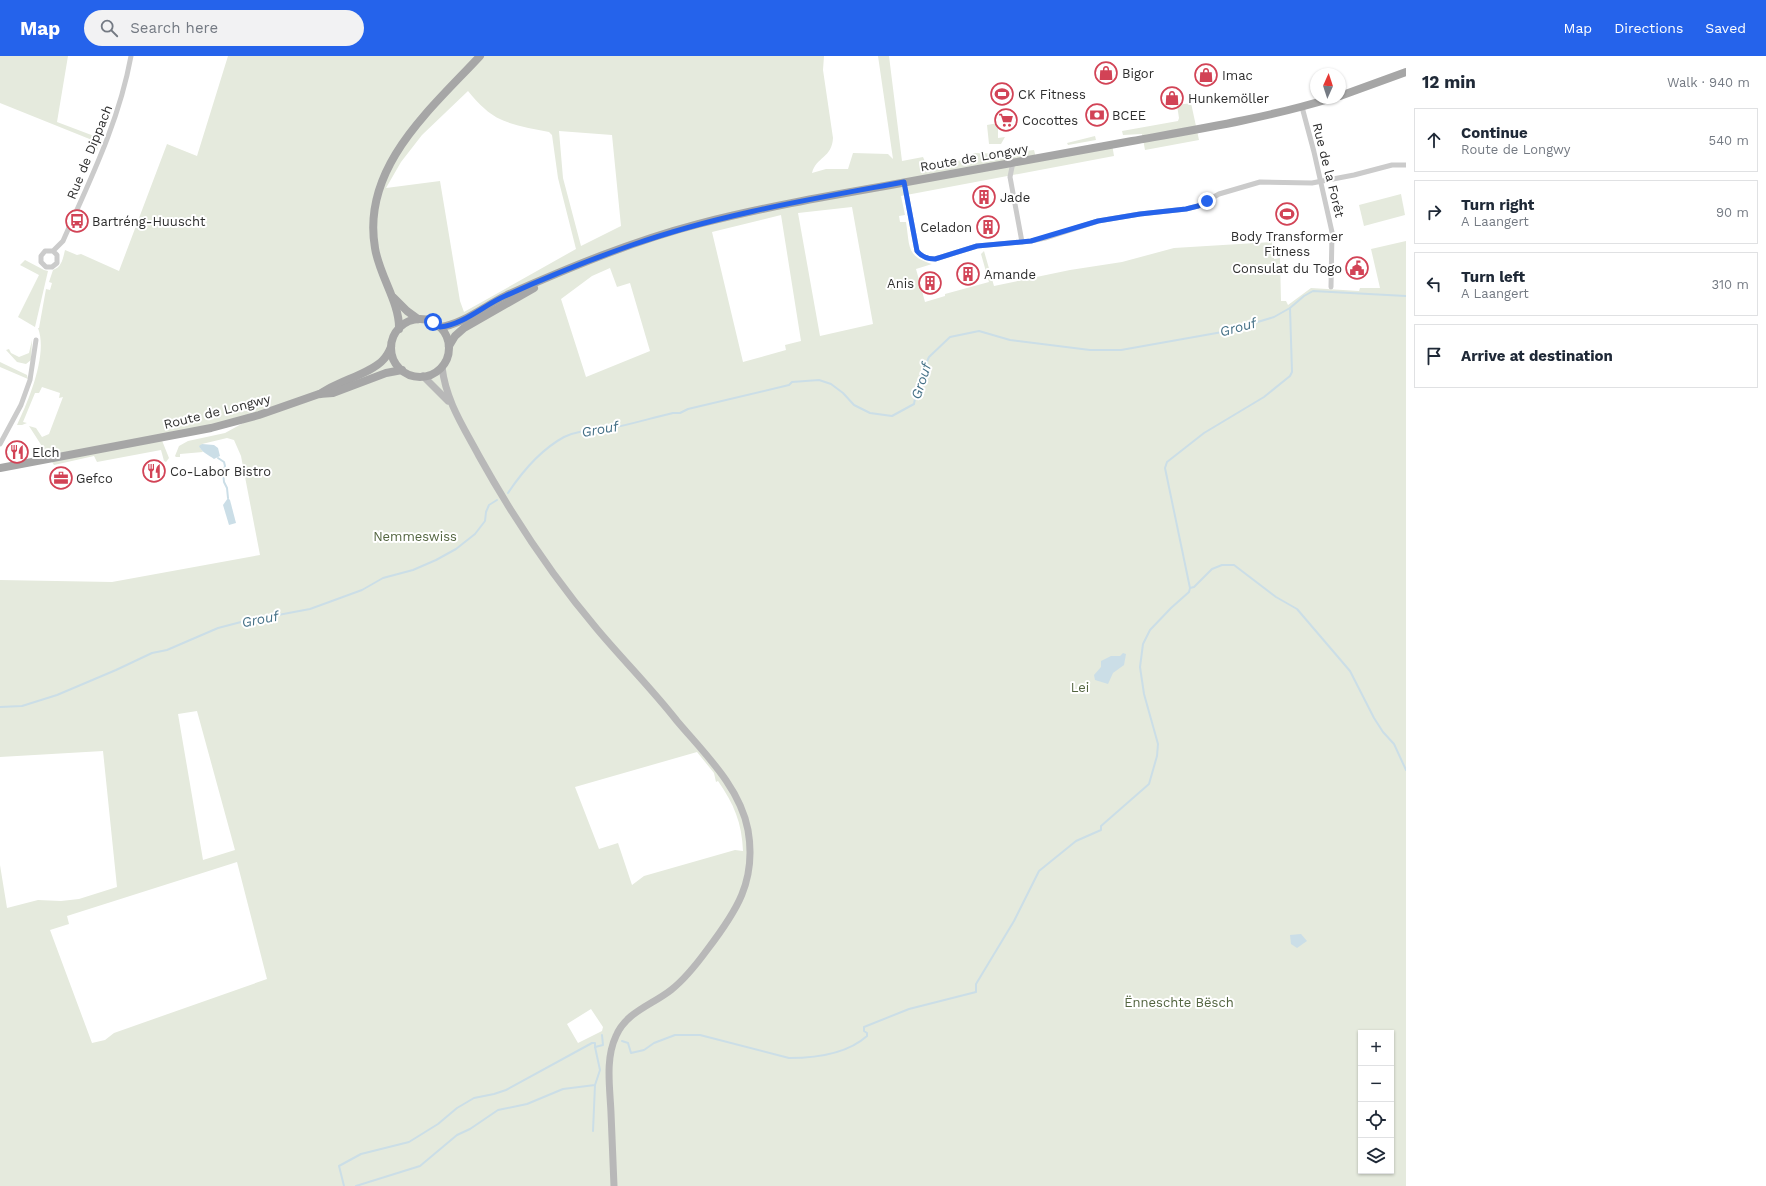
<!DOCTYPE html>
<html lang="en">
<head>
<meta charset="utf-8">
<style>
  :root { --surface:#fff; --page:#f2f2f3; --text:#1f2937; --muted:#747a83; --line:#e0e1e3; --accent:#2563eb }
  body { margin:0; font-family:"Work Sans",sans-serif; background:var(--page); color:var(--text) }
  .controls { position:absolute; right:12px; bottom:12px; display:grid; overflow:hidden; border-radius:0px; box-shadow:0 1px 3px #0004 }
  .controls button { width:36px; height:36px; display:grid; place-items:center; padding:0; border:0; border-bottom:1px solid var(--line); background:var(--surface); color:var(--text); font:20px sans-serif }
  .compass { position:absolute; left:1310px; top:12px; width:36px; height:36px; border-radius:50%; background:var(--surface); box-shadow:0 1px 3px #0004; rotate:3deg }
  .stop { position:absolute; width:12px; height:12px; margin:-9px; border:3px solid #2563eb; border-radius:50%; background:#fff }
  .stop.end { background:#2563eb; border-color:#fff; box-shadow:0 1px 4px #0008 }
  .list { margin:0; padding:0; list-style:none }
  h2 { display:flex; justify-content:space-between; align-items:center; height:52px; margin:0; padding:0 16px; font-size:17px }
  h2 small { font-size:13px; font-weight:400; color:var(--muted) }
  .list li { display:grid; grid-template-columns:26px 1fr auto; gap:12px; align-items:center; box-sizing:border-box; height:64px; margin:0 8px 8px; padding:0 8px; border:1px solid var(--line); border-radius:0px }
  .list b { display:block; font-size:15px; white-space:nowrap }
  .list p { margin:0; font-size:13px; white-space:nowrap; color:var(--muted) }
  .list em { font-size:13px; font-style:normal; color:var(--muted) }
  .icon { flex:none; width:22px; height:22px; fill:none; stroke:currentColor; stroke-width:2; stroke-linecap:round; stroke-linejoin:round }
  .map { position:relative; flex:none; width:1406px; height:1130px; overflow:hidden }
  header { display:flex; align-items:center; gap:24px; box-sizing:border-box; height:56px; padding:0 20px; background:var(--accent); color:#fff }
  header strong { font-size:19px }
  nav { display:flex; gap:22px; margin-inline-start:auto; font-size:14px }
  .search { width:280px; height:36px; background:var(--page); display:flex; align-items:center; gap:10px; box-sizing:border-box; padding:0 14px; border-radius:22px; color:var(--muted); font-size:15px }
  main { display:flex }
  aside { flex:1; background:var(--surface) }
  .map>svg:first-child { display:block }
  .green { fill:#e5eadd; fill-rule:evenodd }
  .water { fill:#cbdee7 }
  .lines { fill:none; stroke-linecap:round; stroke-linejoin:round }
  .stream { stroke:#cbdee7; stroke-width:2 }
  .minor { stroke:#cbcbcb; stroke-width:5 }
  .secondary { stroke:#b8b8b8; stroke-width:7 }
  .primary { stroke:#a6a6a6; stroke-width:8 }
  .route { stroke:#2563eb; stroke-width:5 }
  .labels { text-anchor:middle; stroke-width:4; stroke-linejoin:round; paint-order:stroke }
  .poi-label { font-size:13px; fill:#2e2e2e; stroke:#fff; text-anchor:start }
  .street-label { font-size:13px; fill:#2e2e2e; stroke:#fff }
  .park-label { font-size:13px; fill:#536540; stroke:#fff }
  .water-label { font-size:14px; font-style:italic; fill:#457187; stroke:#fff }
</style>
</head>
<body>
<header>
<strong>Map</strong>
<div class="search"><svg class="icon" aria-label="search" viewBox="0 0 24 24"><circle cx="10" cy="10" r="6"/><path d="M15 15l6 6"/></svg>Search here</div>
<nav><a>Map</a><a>Directions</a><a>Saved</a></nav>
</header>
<main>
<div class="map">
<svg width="1406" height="1130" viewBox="0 0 1406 1130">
  <rect width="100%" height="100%" fill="#fff"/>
  <g class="green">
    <polygon points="0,0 68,0 57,66 102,83 97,94 94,93 97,86 0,47"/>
    <path d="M228 0H824L823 14 833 82C832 102 816 101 812 117L826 113H848L853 97 888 98 893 103 878 0H889L902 105 923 101 927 110 963 104 974 97 1002 98 1034 94 1036 102 1112 88 1114 100 901 140 905 159 899 160 900 166H906C910 191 906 200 932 208L916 213 925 246 945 240V238L989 226 981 198 984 195 994 230 1070 214 1122 206 1174 192 1272 186 1274 203 1280 202 1281 245H1286L1288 249 1311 232 1359 235 1360 232H1380L1371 193 1406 185V1130H0V809L7 852 38 844 61 845 79 843 117 831 103 695 0 701V524L112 526 260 499 241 400 234 384 227 382 202 388 200 392 203 396 180 398V401H176L175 400 179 390 188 385 225 377 256 360 161 382 169 402 166 406 164 405 161 394 97 406 94 400 54 409 29 370 36 372 42 381 49 378 63 341 59 342 60 337 42 331 39 337H35L23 366 27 367 22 369H17C29 344 48 298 38 272H39L46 233 50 234 52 227 49 226 53 214C62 211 63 202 65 194L77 199 81 198 119 215 167 88 197 100ZM468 35C473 41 479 48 485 53 502 69 527 71 549 76L552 79 558 122 576 193 464 256 460 245 440 125 386 132 401 106 422 79ZM559 75 612 79 621 170 581 190 563 122ZM852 151 873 268 820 280 798 157ZM781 159 801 285 785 289 786 294 743 306 712 176ZM610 212 617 231 630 227 650 295 586 321 561 243 592 220ZM197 655 235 794 203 804 178 658ZM697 696 714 717 716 726 718 725C734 748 742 767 743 795L735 794 644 820 632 829 618 787 599 793 575 731ZM237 806 267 923 114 977 105 984 92 987 50 874 69 868 67 860ZM591 953 603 971 602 975 578 987 567 968ZM1361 977H1391V1115H1361Z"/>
    <polygon points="1191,47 1199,84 1145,94 1142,78 1123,79 1122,75 1178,65 1179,62 1177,49"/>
    <polygon points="998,67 998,82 1005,81 1001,88 989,88 987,69"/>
    <polygon points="1095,80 1096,84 1068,89 1067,87"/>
    <polygon points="1401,138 1405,159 1364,170 1359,149"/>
    <polygon points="25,204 44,214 48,215 35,271 18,261 39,219 20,209"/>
    <polygon points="32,284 31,304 26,308 17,306 6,294 9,293 11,297 19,301 29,297"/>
    <polygon points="0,306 27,319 28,323 0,311"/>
  </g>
  <g class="water">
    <path d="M202 388 214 389 218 392 220 400 214 403C209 399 201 396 199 390Z"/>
    <polygon points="228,442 230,444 236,467 229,469 223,449"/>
    <polygon points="1123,597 1126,598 1124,609 1113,617 1108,628 1095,624 1094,619 1101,611 1101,605 1111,600 1120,600"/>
    <polygon points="1301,878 1307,885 1297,892 1291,888 1290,879"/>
  </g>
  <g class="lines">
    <g class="stream">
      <polyline points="218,402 224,406 225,410 223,416 224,426 227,432 228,442"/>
      <path d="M508 437C522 416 542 393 564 381 578 374 592 375 607 373 629 369 651 362 673 357H680L688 353 789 329 792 326 819 324 831 328 843 337 854 349 870 357 892 360 914 348 918 326 929 301 950 281 979 275 1010 284 1090 294H1121L1228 275 1274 261 1290 252 1304 240 1313 235 1406 240"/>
      <polyline points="1190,532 1194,531 1212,513 1222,509 1234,509 1276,541 1297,553 1350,615 1374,662 1383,676 1394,688 1406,714"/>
      <polyline points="0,651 22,650 57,639 116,614 152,597 167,594 218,572 241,566 310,553 362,534 383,522 413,514 436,504 456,493 475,478 485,465 486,456 489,449 497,444"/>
      <path d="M622 985 628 987 631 997 644 994 654 987 675 979H700L789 1002C815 1002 847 998 867 980V977L864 975V971L909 953 976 936V928L1014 865 1039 815 1076 785 1101 774V770L1149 728 1157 700 1158 688 1144 638 1140 611 1143 588 1150 574 1171 552 1189 536 1190 532 1165 412 1167 406 1204 377 1264 341 1290 320 1292 316 1290 252"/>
      <polyline points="593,1075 595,1029"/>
      <polyline points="344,1130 339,1110 361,1098 409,1086 438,1068 457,1052 474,1042 494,1038 506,1034 592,987 595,987 595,991 603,989 602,979"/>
      <polyline points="356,1130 420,1110 457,1079 470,1073 498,1054 527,1048 563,1033 595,1029 600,1014 595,991"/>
    </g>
    <g class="minor">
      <polyline points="1302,51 1314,96 1332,176 1331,231"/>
      <polyline points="1013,106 1010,121 1022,186"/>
      <path d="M904 126 917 195C922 201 927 203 935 203L977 190 1031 185 1045 182 1098 165 1140 158 1186 153 1198 150 1219 138 1260 126 1312 127 1354 119 1392 109H1406"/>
      <path d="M53 195 57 199V207L52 211H46L41 206V200L45 195H53L63 185C90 124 119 66 131 0"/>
      <polyline points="0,388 21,349 30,324 36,284"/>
    </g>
    <g class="secondary">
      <path d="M442 311C446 345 463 370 479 400 513 461 552 520 597 573 623 604 652 633 677 665 704 697 740 731 748 774 757 825 736 856 707 894 696 909 685 923 671 934 652 949 626 956 616 980 605 1003 610 1032 611 1057 612 1081 613 1106 614 1130"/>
      <polyline points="423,320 448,345"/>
    </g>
    <g class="primary">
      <polyline points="1340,40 1406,16"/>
      <polyline points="394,242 407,255 418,263"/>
      <circle cx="420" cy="292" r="29"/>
      <path d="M440 271C462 269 486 249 507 239 568 212 633 185 698 168 760 152 822 141 885 130 967 115 1050 100 1132 85 1199 73 1267 62 1332 42"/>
      <path d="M399 273C400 247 379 219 375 192 361 111 431 53 480 0"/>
      <polyline points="449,290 455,280 464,272 534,232"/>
      <path d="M320 338C336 326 372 317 383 304 386 301 389 296 391 291"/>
      <polyline points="0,412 211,372 259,359 319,338 333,337 386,317 402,314"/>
    </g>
  </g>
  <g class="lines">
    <path class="route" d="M433 266 440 271C463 269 484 249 505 240 547 221 589 204 632 189 720 158 812 143 904 126L917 195C922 201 927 203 935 203L977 190 1031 185 1098 165 1140 158 1186 153 1198 150 1207 145"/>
  </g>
  <defs>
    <g id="shop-ring" transform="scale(1.15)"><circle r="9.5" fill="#fff" stroke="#d24356" stroke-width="1.5"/><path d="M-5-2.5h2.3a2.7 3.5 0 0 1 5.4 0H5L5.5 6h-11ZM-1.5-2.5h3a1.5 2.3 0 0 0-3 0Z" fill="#d24356"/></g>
    <g id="stadium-ring" transform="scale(1.15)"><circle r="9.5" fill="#fff" stroke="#d24356" stroke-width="1.5"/><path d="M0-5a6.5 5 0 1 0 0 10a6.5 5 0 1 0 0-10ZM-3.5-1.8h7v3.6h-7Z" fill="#d24356"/></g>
    <g id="bank-ring" transform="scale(1.15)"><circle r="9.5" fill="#fff" stroke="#d24356" stroke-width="1.5"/><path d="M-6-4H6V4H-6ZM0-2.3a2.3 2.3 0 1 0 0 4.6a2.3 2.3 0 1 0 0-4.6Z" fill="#d24356"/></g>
    <g id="supermarket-ring" transform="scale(1.15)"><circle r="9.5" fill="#fff" stroke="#d24356" stroke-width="1.5"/><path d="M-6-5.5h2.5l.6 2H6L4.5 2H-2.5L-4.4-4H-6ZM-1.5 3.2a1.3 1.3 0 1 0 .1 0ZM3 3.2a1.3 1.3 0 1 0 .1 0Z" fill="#d24356"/></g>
    <g id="building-ring" transform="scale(1.15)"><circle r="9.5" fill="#fff" stroke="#d24356" stroke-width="1.5"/><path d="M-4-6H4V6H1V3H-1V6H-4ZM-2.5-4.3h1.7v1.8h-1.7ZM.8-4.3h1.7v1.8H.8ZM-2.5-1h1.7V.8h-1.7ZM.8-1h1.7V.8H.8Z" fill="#d24356"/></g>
    <g id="bus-ring" transform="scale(1.15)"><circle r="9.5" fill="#fff" stroke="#d24356" stroke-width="1.5"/><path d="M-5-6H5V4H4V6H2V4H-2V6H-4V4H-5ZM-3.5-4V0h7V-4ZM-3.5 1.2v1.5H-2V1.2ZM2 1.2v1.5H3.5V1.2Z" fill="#d24356"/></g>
    <g id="civic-ring" transform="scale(1.15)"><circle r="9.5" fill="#fff" stroke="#d24356" stroke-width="1.5"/><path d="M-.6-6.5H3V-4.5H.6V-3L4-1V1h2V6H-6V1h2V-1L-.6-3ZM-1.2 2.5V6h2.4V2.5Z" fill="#d24356"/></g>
    <g id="restaurant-ring" transform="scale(1.15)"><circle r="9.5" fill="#fff" stroke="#d24356" stroke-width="1.5"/><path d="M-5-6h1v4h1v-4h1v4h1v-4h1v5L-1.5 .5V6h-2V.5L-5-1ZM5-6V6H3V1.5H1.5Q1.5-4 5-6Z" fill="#d24356"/></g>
    <g id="office-ring" transform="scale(1.15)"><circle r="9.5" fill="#fff" stroke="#d24356" stroke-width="1.5"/><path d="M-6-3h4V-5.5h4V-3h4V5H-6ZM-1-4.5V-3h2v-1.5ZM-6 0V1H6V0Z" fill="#d24356"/></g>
  </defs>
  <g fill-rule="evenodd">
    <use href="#shop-ring" x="1106" y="17"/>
    <use href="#shop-ring" x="1206" y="19"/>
    <use href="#stadium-ring" x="1002" y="38"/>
    <use href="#shop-ring" x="1172" y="42"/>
    <use href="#bank-ring" x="1097" y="59"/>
    <use href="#supermarket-ring" x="1006" y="64"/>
    <use href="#building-ring" x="984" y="141"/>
    <use href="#stadium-ring" x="1287" y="158"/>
    <use href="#bus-ring" x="77" y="165"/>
    <use href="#building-ring" x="988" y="171"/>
    <use href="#civic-ring" x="1357" y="212"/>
    <use href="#building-ring" x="968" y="218"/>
    <use href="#building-ring" x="930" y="227"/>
    <use href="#restaurant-ring" x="17" y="396"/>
    <use href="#restaurant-ring" x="154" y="415"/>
    <use href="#office-ring" x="61" y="422"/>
  </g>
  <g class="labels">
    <g class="poi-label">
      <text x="1122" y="22">Bigor</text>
      <text x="1222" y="24">Imac</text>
      <text x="1018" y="43">CK Fitness</text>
      <text x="1188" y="47">Hunkemöller</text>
      <text x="1112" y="64">BCEE</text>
      <text x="1022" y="69">Cocottes</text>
      <text x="1000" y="146">Jade</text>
      <text x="92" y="170">Bartréng-Huuscht</text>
      <text x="972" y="176" text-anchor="end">Celadon</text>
      <text x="1287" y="185" text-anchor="middle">Body Transformer<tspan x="1287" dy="15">Fitness</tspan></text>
      <text x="1342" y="217" text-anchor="end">Consulat du Togo</text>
      <text x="984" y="223">Amande</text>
      <text x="914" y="232" text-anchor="end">Anis</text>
      <text x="32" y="401">Elch</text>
      <text x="170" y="420">Co-Labor Bistro</text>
      <text x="76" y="427">Gefco</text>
    </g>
    <g class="street-label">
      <text transform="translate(89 96) rotate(-68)" y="5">Rue de Dippach</text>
      <text transform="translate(974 101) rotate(-10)" y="5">Route de Longwy</text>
      <text transform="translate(1329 114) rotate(76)" y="5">Rue de la Forêt</text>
      <text transform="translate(217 355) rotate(-14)" y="5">Route de Longwy</text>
    </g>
    <g class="park-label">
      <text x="415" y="485">Nemmeswiss</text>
      <text x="1080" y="636">Lei</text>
      <text x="1179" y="951">Ënneschte Bësch</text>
    </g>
    <g class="water-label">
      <text transform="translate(1238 271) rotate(-15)" y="5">Grouf</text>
      <text transform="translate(921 325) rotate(-72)" y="5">Grouf</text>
      <text transform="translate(600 373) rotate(-10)" y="5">Grouf</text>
      <text transform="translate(260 563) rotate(-11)" y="5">Grouf</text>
    </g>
  </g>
</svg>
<div class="controls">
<button>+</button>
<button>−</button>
<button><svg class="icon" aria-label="locate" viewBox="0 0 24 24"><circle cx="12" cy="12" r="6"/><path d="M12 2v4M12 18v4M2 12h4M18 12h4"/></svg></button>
<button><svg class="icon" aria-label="layers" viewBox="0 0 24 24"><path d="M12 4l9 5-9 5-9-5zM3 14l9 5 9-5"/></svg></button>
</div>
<svg class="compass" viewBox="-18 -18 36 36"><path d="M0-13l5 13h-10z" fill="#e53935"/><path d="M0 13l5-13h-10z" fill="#747a83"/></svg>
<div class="stop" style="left:433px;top:266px"></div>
<div class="stop end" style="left:1207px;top:145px"></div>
</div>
<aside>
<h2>12 min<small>Walk · 940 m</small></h2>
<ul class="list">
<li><svg class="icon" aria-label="ahead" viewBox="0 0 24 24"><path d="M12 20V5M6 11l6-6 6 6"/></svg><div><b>Continue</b><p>Route de Longwy</p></div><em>540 m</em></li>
<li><svg class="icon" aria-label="right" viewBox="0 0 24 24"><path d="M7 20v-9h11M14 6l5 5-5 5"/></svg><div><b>Turn right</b><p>A Laangert</p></div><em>90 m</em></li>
<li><svg class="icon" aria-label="left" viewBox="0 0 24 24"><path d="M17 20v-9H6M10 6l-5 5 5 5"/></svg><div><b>Turn left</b><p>A Laangert</p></div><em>310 m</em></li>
<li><svg class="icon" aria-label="arrive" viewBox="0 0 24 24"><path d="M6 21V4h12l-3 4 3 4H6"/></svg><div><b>Arrive at destination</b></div></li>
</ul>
</aside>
</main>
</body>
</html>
